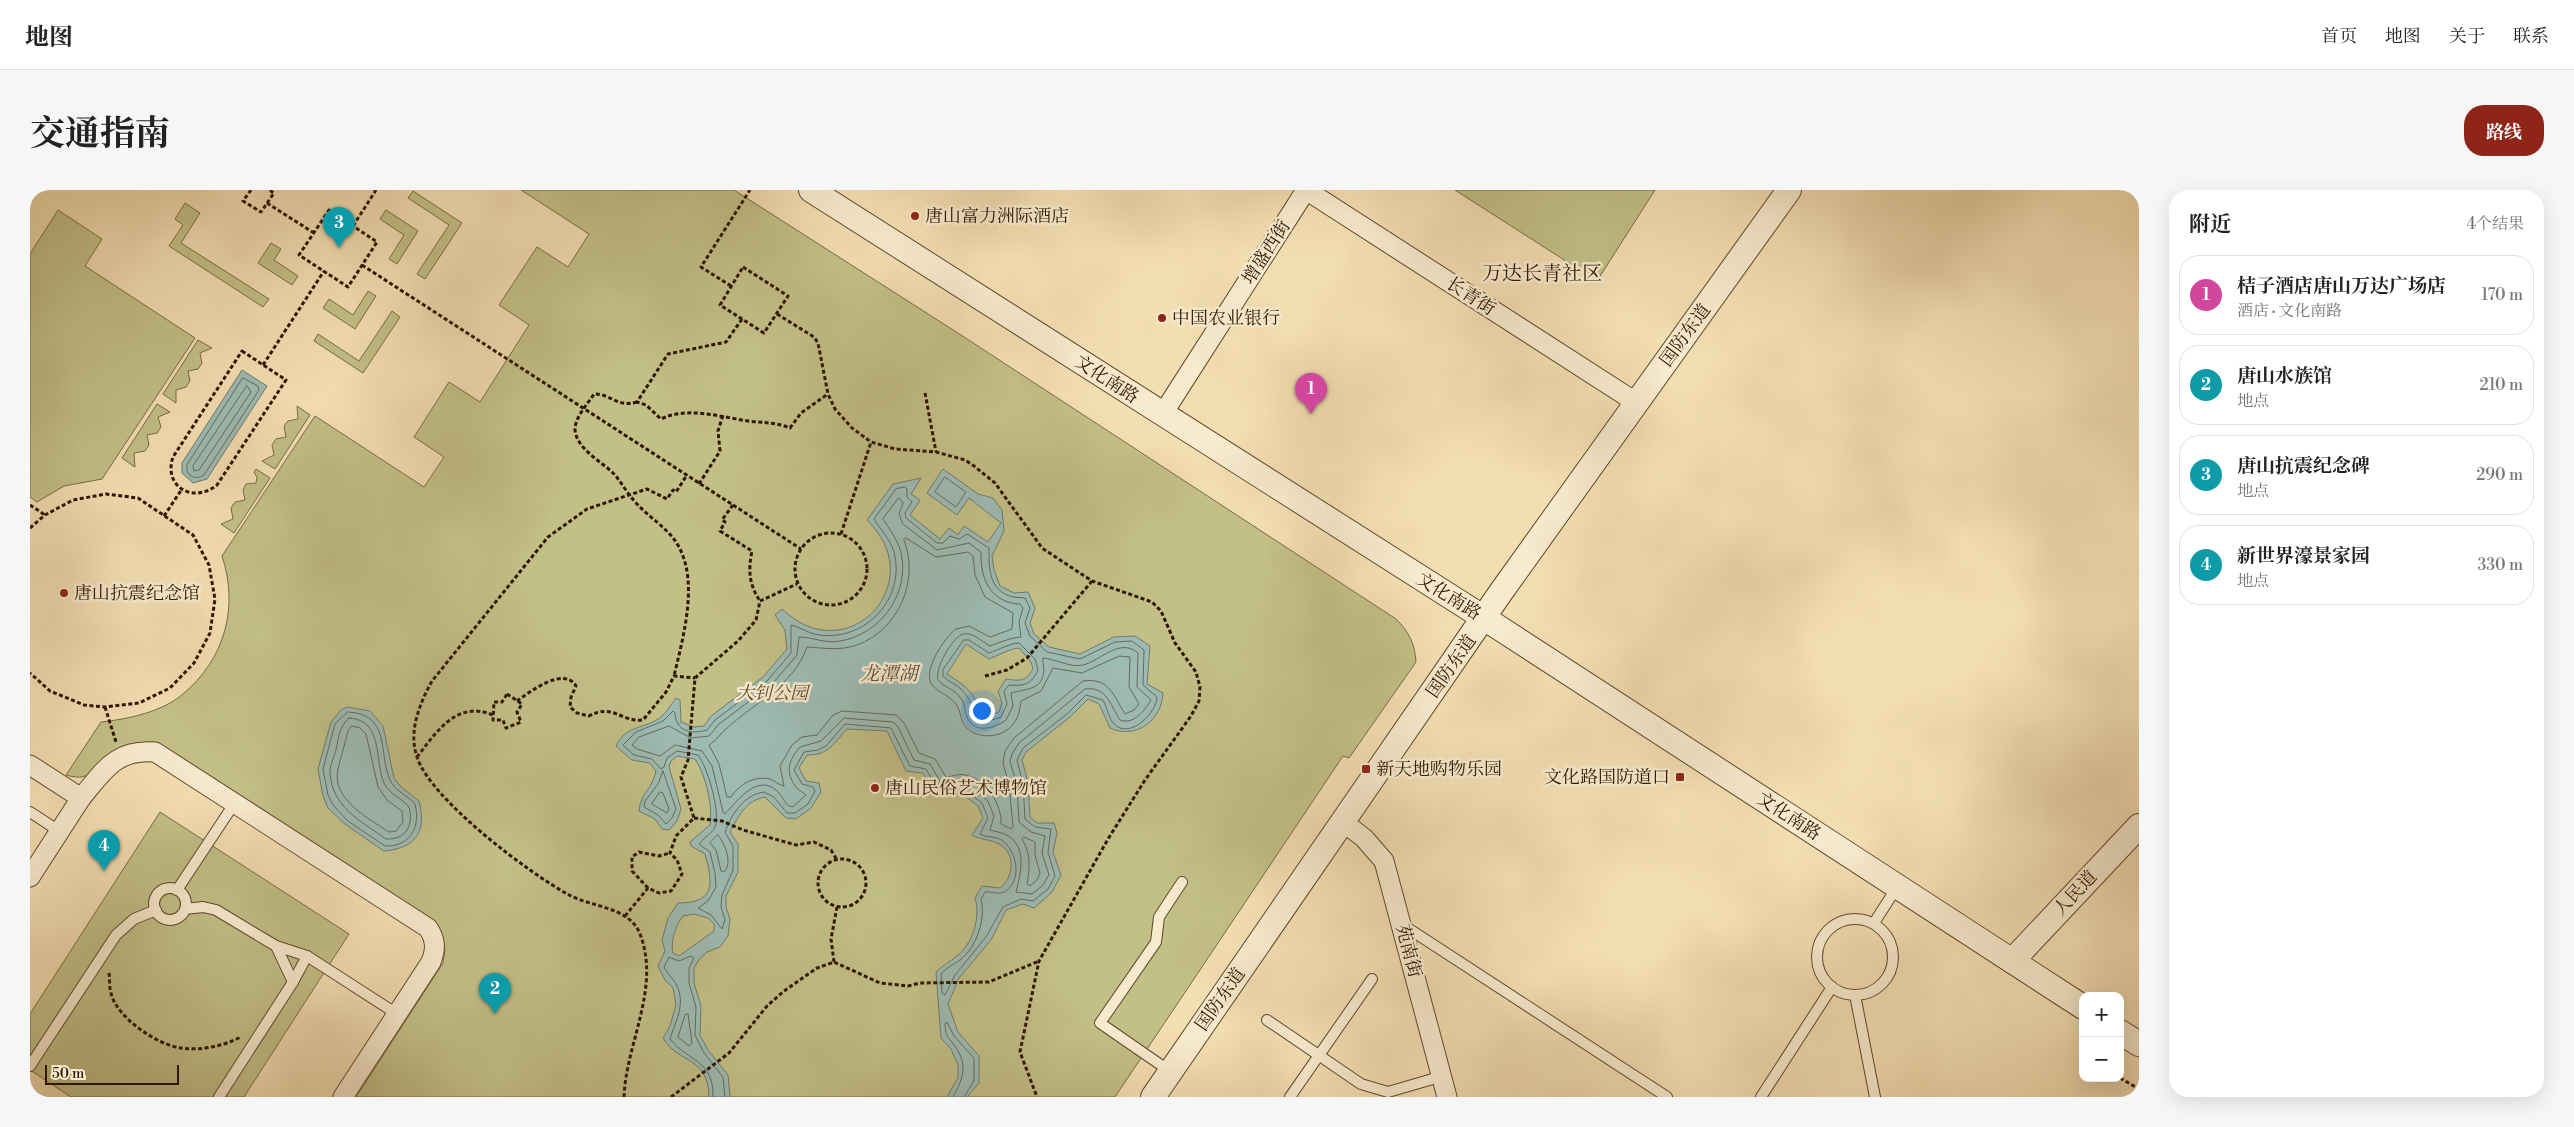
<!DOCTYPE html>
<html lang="zh">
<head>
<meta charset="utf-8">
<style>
  :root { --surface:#fff; --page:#f6f6f6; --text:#222; --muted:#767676; --line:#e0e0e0; --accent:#8f2418 }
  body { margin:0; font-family:"Libre Bodoni","Noto Serif SC",serif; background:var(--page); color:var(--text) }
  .controls { position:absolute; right:15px; bottom:15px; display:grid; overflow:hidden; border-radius:10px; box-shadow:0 5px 20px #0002 }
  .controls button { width:45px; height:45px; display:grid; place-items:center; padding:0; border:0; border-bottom:1px solid var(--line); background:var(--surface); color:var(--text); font:25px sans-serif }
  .scale { position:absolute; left:15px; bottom:12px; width:134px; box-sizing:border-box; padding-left:5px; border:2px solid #2f1700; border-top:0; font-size:14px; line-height:18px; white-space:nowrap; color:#2f1700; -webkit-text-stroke:4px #f7eacd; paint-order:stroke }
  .you { position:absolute; left:951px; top:520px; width:18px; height:18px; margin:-12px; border:4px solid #fff; border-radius:50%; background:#1a73e8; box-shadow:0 0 0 8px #1a73e833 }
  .badge { display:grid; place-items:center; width:32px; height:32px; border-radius:50%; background:var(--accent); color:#fff; font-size:16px; font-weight:700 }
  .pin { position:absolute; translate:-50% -41px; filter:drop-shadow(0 1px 2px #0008) }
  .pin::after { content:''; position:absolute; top:26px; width:18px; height:15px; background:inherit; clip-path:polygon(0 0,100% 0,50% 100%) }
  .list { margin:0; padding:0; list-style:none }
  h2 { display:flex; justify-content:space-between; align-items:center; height:65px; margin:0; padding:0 20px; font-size:21px }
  h2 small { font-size:16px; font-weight:400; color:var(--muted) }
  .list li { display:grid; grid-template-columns:32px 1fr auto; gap:15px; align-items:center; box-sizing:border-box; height:80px; margin:0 10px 10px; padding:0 10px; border:1px solid var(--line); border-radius:20px }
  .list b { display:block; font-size:19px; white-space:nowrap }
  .list p { margin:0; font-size:16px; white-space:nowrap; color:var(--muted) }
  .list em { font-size:16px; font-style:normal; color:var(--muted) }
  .map { position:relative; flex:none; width:2109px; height:907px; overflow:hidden; border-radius:20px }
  header { display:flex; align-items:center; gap:30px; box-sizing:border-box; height:70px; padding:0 25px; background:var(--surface); border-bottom:1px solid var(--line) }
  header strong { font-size:24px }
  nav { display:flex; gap:28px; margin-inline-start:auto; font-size:18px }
  .intro { display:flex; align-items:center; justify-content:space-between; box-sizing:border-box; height:120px; padding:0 30px }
  h1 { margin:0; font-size:35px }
  .button { padding:12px 22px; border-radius:20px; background:var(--accent); color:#fff; font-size:18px; font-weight:700 }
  main { display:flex; gap:30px; padding:0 30px }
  aside { flex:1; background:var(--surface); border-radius:20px; box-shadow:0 5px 20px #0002 }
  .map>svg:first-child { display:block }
  .green { fill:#c2bf87; stroke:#786b44 }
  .water { fill:#9dbbb3; stroke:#71796b; fill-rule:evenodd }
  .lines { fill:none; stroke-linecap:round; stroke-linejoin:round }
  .shore { stroke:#66695a; stroke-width:1 }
  .service-casing { stroke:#60492c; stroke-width:12 }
  .minor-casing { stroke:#60492c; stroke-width:21 }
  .tertiary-casing { stroke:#60492c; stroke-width:26 }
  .path { stroke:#2f1700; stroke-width:3; stroke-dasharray:4 2.5; stroke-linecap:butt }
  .service { stroke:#f7eacd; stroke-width:10 }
  .minor { stroke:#f7eacd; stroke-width:19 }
  .tertiary { stroke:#f7eacd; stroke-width:24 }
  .poi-dot { fill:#8f2418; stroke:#f7eacd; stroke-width:2 }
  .labels { text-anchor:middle; stroke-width:5; stroke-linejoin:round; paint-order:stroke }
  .poi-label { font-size:18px; fill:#2f1700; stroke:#f7eacd; text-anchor:start }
  .street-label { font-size:18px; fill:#2f1700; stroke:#f7eacd }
  .park-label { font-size:18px; font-style:italic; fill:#5b4928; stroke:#f7eacd }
  .water-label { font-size:19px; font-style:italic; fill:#56503f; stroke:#f7eacd }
  .quarter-label { font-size:20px; fill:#2f1700; stroke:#f7eacd }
</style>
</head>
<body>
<header>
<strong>地图</strong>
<nav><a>首页</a><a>地图</a><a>关于</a><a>联系</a></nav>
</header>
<div class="intro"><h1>交通指南</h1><a class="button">路线</a></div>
<main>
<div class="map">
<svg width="2109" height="907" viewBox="0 0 2109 907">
  <rect width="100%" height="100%" fill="#f3deb2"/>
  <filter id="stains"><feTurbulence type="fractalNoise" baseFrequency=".004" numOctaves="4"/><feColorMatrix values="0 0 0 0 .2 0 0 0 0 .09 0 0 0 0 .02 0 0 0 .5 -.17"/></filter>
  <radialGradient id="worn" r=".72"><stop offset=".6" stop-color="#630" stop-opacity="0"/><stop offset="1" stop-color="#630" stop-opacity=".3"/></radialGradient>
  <g class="green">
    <path d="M491 0H704L931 145 1366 429C1379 442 1385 454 1386 472L1319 568 1313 566 1085 907H326L413 773 415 760 409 737 128 553C112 553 100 553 85 561 65 572 65 594 36 585L71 532C98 529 132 522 153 504 195 469 209 417 192 366L285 226 394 297 414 267 384 247 419 192 450 212 499 135 469 115 507 57 538 77 559 44Z"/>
    <polygon points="1425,0 1625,0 1567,91"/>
    <polygon points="383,1 432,33 395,89 387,84 419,35 378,8"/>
    <polygon points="155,13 170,23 151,53 239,109 233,117 139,56 153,35 145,29"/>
    <polygon points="28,20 72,49 55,76 165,148 72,289 34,296 7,312 0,307 0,64"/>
    <polygon points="356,20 388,41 367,74 359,69 374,45 350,29"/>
    <polygon points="241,53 251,59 244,70 268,86 262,95 228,73"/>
    <polygon points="338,101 346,106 325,139 293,118 299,109 323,125"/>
    <polygon points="362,121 370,127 333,183 284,151 288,144 329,171"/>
    <polygon points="168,150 182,158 170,163 172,173 168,179 158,181 160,191 156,197 146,200 146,213 133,204"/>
    <polygon points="127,214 140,222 128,227 131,237 127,243 117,245 119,255 115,261 104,263 105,277 92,268"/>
    <polygon points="267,216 280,225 245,279 232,271 244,265 242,255 246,249 256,247 254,236 258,231 268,229"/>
    <polygon points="226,279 240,288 204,343 191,334 203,329 201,318 205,312 215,310 213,300 216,294 226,293 227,287 224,282"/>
    <polygon points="130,622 319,744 214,907 41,907 0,880 0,824"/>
  </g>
  <g class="water">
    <polygon points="212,180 237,196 177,289 163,293 152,283 152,273"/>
    <path d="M913 279 948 304 963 308 972 320 974 341 962 366 964 380 970 396 984 403 998 402 1005 418 1000 433 1004 444 1019 457 1050 464 1084 447 1105 446 1120 456 1117 494 1133 503C1132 530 1106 550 1080 538L1069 514 1058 509 1040 527 996 562 992 570 998 592 1000 627 1007 633H1024L1027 643 1023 662 1031 685 1022 702 1004 718 993 714 976 720 961 750 929 788 918 814 928 842 949 866V893L937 907H917L928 888V875L921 859 911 848 906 782C913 775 920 772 927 766 943 753 951 727 945 708L952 696 970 698C984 688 986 663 969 654 960 649 950 650 942 645L953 628 948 616 931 603 916 607 903 602 893 583 876 581 857 541 817 539C803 554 799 565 777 565L769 578 776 591 789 593 791 602 781 618 766 629 756 628 735 607C716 610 708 627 700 642L708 654V682L696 706V717L700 729 698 746 690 757 677 762 668 771 664 778V793L671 816 670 845 678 860 698 885 700 907H679C678 865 649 875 633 848L640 836 646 815 643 798 635 790 628 776 635 761 632 750 638 728 648 713C686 713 683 694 675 664L661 656 660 652 680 635C683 615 676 586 665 569L647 566 641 571 639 577 651 619 647 631 639 640 632 639 625 629 609 621C610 604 623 598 626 581L620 573 602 570 586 556C595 535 616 539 631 527 637 522 642 513 646 508L650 510 651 532 664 537 674 536 681 526 733 487 757 459 755 440 745 425 752 419C817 482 902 393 837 330L863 294 891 288 881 304 890 310 880 325 910 349 919 338 928 345 934 336 958 352 971 333 939 308 927 325 897 303ZM936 454 959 469C966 466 982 458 989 458L1001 472 1003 479C996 492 989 491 976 489L968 501 972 513 969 522 953 528C946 522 949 515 944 507 937 496 927 491 917 484ZM664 724 678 728 684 734V741L649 766 643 763C640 751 646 735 653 726Z"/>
    <path d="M317 517 340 521 353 536 364 588 371 597 389 611C397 642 386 658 354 661L315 634 298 618 293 606 288 579 301 532 311 520Z"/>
  </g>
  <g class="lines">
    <g class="shore">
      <path d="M213 188 228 196 229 200 174 285C165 291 155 285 157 275Z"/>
      <polygon points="217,196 221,202 169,280 164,281 163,276"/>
      <polygon points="915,287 936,302 926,317 905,302"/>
      <path d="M875 297 877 299V307L882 312 875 323 876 328 907 353H913L920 346 929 349 937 344 959 358C959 377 958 401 983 407 987 408 991 407 995 408L1000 418 995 433 1000 446 1017 462 1050 469 1085 452 1102 451 1114 460 1113 495 1127 507C1127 522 1101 549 1085 535 1079 530 1077 517 1073 510L1056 505 1037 524 993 558 987 570 993 593 995 629 1005 637 1021 639 1018 662 1025 686 1018 699 1003 711 991 709 973 717 956 747 925 785 915 805 912 803 911 784C917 777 923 775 930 770 947 757 956 728 951 709L955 702C960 701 968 705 974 702 993 691 987 662 973 651 967 646 957 648 950 644L958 628 952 613 932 598 916 602 907 598 896 579 880 576 861 538 815 534 796 556 788 560 774 562 764 580 772 594 783 597 785 601 778 614 765 623H757L744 607 734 602C714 605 702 623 695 642L703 656V680L692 705 691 717 695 730 692 739 681 725 668 718 678 711 686 697 685 683 680 662 669 654C673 648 682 644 685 637 691 622 677 576 668 565L647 561 637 568 634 577 631 579 622 569 604 565 593 555 606 542 633 531 643 521 645 523C646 541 661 545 677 540L685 530 737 491 761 463V435C770 437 779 444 790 445 836 451 876 408 864 362 860 348 850 340 844 329L866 299Z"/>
      <path d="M869 308 873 313 869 324 873 334 907 360 939 353 951 362C950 389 961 413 990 414L993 418 989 432 991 447C980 448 971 452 960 456 952 452 943 442 934 444 923 445 904 480 908 490 914 497 924 499 930 507 936 514 934 521 938 529 946 544 965 538 976 530L983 516 981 503C994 499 1013 501 1014 480 1014 475 1012 473 1013 468 1025 469 1041 478 1053 475 1070 471 1090 447 1108 463L1107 497 1121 510C1114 521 1104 535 1090 530 1080 515 1077 496 1055 499L989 553 982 564 980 572 987 594 989 632 1001 642 1015 646 1012 663 1019 685 1013 695 1002 704 986 702C991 682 999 653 972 643 968 642 964 641 960 640L964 626 958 611 935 593 917 595 911 593 900 574 884 570 868 537 863 532 814 528 791 551 770 557C758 571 755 582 766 597 769 601 773 602 776 605L763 617C755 616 755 610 750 604 730 580 708 610 695 624L693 622 682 576 672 561 645 555 630 566 607 559 602 555 609 547 639 536 661 548 679 546 689 534 742 494 767 465 769 447C783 447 795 454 810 451 852 444 882 401 870 359 866 348 859 338 853 329Z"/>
      <path d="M876 348 906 367 938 362 943 366 945 385 955 407 983 423 982 439 960 447 939 436 926 439C914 448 892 481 902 495 909 503 920 506 926 514 932 522 929 531 937 538 949 550 974 548 984 533 989 526 990 518 991 511L1011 501 1023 478 1052 483 1089 466 1100 467 1099 497 1109 514 1104 520 1095 524C1084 507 1080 487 1053 491L984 548 975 561 973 573 979 595 983 636 981 639 971 634C972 614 956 589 935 585 928 583 922 587 916 587L905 569 889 563 874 533 866 525 812 521 803 525 787 545 772 547 762 555 750 576 754 596C749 595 745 591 740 589 724 585 709 595 701 607H697L689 574 679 555C687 550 690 544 696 539 724 513 764 495 777 457 794 458 810 461 827 455 868 440 890 391 874 350Z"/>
      <path d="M934 450H939L959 463C968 460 981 453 989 453L1005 469 1008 480C1001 495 994 496 979 495L974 501 977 514 971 527C935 540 950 518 932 500 927 494 918 492 913 486V480Z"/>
      <path d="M318 522C361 524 348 562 360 590 365 601 377 605 385 614 391 637 380 657 355 656L318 631 303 615 298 605 293 579 305 534Z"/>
      <path d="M319 528C354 530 344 570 354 593 360 605 372 608 379 617 384 635 376 650 356 649 331 631 301 617 300 581 300 574 305 566 306 559 309 547 309 537 319 528Z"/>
      <path d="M322 536 330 538 336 544 348 597 357 610 372 621 373 632 366 641 359 642C338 628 301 609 308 579 311 566 315 554 318 541Z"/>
      <polygon points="633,581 646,619 642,628 636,634 628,625 614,617 615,611 628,594"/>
      <polygon points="630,602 633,603 639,619 637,623 622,614"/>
      <path d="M688 645C695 654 703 673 694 682L691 681 686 660 680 653Z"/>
      <path d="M994 647 1005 652V665L1010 683 1007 690 1000 696 997 694C1000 678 1001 663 992 649Z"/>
      <polygon points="658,824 662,853 659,856 648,847 655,825"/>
      <path d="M683 907C684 870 659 872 640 849 645 832 656 815 647 796 644 789 638 785 634 777L639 767 649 771 661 766 664 768 659 778V793L666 817 665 845 674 863 693 887 695 907"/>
      <path d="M923 907C933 889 939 874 924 855 918 847 915 845 915 834L917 832 924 846 944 868V891L934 907"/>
    </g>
    <g class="service-casing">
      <g id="service">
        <polyline points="0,622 29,641"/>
        <circle cx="140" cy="714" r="16"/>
        <polyline points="147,700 204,614"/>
        <polyline points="155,719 173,717 186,720 246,756 277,766 263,792 189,907"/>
        <circle cx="1825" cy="767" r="38"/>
        <polyline points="1844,733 1867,697"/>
        <polyline points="1373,735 1637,907"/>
        <polyline points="246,756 263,792"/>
        <polyline points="277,766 367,824"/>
        <polyline points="1825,805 1845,907"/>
        <polyline points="1237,830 1331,894 1358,902 1413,886"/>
        <polyline points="0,876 86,745 104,729 126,720"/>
        <polyline points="1141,882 1070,833 1126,752 1129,727 1152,692"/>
        <polyline points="1260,907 1342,789"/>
        <polyline points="1731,907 1802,797"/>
      </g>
    </g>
    <g class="minor-casing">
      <g id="minor">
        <polyline points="1276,0 1607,213"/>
        <polyline points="1132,225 1276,0"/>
        <path d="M0 575 51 608C74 581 85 559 125 562L398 738C406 750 406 759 401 772L313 907"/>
        <polyline points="1313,632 1334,648 1354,671 1417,907"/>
        <polyline points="0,687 51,608"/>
      </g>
    </g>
    <g class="tertiary-casing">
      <g id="tertiary">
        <polyline points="781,0 1454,428 2053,817"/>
        <polyline points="1982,771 2109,636"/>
        <polyline points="2090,842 2109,854"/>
        <polyline points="1123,907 1471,402 1759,0"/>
      </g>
    </g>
    <g class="path">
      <polyline points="221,0 213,11 231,22 244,3 239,0"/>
      <polyline points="0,11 7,0"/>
      <polyline points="237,13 284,43"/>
      <polygon points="299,20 347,52 318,97 269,65"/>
      <polyline points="323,36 346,0"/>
      <polyline points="332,75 771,359"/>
      <polygon points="713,77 758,106 734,143 690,115"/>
      <polyline points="701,96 671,77 720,0"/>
      <polyline points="747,124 784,147 788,153 798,204 805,219 822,238 841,252 865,259 906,262 935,270 944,276 965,293 1012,358 1062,391 1122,412 1131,421 1145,453 1166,482 1170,497 1169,511 1161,526 1115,590 1078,649 1009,771 990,862 1007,907"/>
      <path d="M712 129 696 152 638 164 607 212 616 215 631 229C658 216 690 227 718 231 733 233 746 232 760 238L771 223 798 204"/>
      <path d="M212 161 256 190 187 295C163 314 133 297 143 267Z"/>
      <polyline points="233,175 294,81"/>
      <polyline points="895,203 906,262"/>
      <path d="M607 212C587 218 582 204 564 204 557 215 545 227 545 240 547 260 573 272 585 285 593 295 599 306 608 315 622 330 641 340 650 359 668 395 653 448 644 486"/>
      <polyline points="669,294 690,261 688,241 693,225"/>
      <polyline points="0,315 15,325"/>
      <path d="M703 315 692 330 695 332 690 341 722 361C718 380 719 395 730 411"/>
      <polyline points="134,326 152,299"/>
      <polyline points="0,338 15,325 43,310 76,304 108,308 163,345 179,375 185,409 180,443 164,473 140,498 109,513 75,517 54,515 20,501 0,483"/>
      <circle cx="801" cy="379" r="36"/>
      <polyline points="811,344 841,252"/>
      <polyline points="955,486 977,480 997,468 1062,391"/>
      <polygon points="477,504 492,514 487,522 491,532 476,538 473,530 463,530 464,512 472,512"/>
      <path d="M487 511C501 501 534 476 546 496L541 507 540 517 547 523 559 526C583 513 590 532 613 530L636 502 644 486 665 488"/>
      <polyline points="75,517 86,552"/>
      <path d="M387 567C407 541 427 510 463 525"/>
      <polyline points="664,628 692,631 713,640 766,655 784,652 801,660 807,670"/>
      <circle cx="812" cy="693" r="24"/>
      <polyline points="618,698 602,681 602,667 609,662 629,666 640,663"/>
      <polyline points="595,726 618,698 629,703 641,701 652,684 647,670 640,663 646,646 664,628 651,587 658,570 665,488 708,451 726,430 730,411 767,394"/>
      <polyline points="804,772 801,749 807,717"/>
      <path d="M79 783C80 789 79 797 81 803 86 827 127 855 151 858 171 861 193 856 211 847"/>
      <polyline points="2090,888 2109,899"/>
      <path d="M594 907C596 853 631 798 610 744 600 717 561 717 539 705 499 683 401 610 387 567 378 541 390 513 402 491L518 347 557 319 617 299 637 309 643 300 646 302 657 285"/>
      <polyline points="641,907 699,863 737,816 754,801 787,778 804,772 850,793 878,796 890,793 959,792 1009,771"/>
    </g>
    <use href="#service" class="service"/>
    <use href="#minor" class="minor"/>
    <use href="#tertiary" class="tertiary"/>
  </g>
  <g class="poi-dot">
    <circle cx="885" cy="26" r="5"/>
    <circle cx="1132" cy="128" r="5"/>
    <circle cx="34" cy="403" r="5"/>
    <rect x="1331" y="574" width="10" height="10" rx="2.5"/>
    <rect x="1645" y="582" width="10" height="10" rx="2.5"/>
    <circle cx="845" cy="598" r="5"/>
  </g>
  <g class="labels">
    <g class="poi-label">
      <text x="895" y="32">唐山富力洲际酒店</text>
      <text x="1142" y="134">中国农业银行</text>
      <text x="44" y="409">唐山抗震纪念馆</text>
      <text x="1346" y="585">新天地购物乐园</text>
      <text x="1640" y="593" text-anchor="end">文化路国防道口</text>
      <text x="855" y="604">唐山民俗艺术博物馆</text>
    </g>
    <g class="street-label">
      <text transform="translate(1236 62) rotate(-57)" y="6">增盛西街</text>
      <text transform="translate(1441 106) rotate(33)" y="6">长青街</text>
      <text transform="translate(1655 145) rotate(-54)" y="6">国防东道</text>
      <text transform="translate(1077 189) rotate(33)" y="6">文化南路</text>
      <text transform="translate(1419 406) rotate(32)" y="6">文化南路</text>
      <text transform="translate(1421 476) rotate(-55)" y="6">国防东道</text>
      <text transform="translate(1759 626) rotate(33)" y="6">文化南路</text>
      <text transform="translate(2045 703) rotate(-47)" y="6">人民道</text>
      <text transform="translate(1379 761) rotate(75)" y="6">苑南街</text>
      <text transform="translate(1190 809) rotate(-55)" y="6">国防东道</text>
    </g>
    <g class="park-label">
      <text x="742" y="509">大钊公园</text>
    </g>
    <g class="water-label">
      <text x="859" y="490">龙潭湖</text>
    </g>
    <g class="quarter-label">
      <text x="1512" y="90">万达长青社区</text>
    </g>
  </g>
  <rect width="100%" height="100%" filter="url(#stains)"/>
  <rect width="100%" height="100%" fill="url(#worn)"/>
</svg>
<div class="controls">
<button>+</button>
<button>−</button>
</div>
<div class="scale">50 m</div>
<div class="you"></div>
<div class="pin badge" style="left:1281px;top:224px;background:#d1479c">1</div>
<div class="pin badge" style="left:465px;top:824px;background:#0f9aa8">2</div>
<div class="pin badge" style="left:309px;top:58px;background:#0f9aa8">3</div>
<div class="pin badge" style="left:74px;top:681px;background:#0f9aa8">4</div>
</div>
<aside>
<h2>附近<small>4个结果</small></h2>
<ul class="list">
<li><span class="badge" style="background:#d1479c">1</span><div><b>桔子酒店唐山万达广场店</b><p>酒店 · 文化南路</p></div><em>170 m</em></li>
<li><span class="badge" style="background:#0f9aa8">2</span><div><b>唐山水族馆</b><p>地点</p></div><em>210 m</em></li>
<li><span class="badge" style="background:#0f9aa8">3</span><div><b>唐山抗震纪念碑</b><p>地点</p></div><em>290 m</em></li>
<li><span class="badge" style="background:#0f9aa8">4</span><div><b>新世界濠景家园</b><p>地点</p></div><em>330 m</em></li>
</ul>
</aside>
</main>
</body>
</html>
